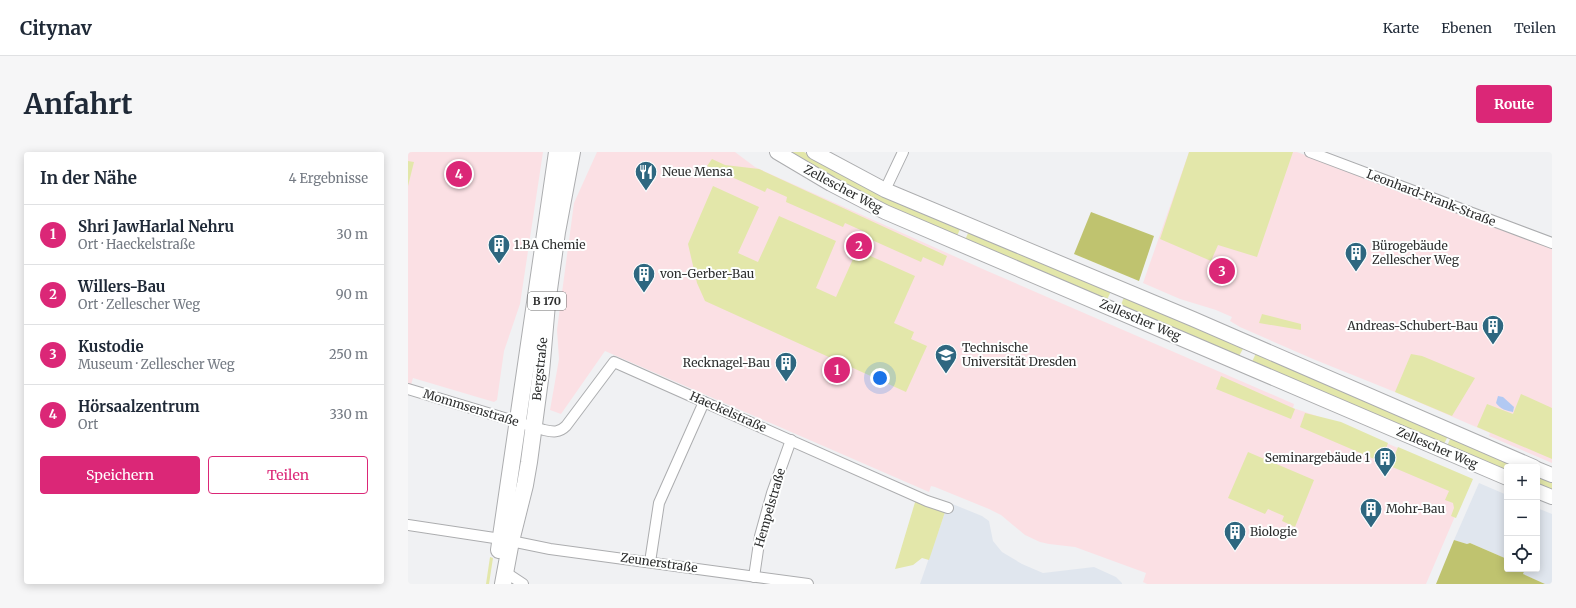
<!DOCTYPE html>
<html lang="de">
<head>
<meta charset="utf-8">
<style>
  :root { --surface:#fff; --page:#f6f6f7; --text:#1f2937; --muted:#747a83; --line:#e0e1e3; --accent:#db2777 }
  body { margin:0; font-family:Merriweather,serif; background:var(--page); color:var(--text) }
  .controls { position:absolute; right:12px; bottom:12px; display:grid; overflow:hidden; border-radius:4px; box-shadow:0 2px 10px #0003 }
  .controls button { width:36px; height:36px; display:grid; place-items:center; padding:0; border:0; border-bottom:1px solid var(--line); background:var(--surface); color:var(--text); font:20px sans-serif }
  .you { position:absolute; left:472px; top:226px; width:14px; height:14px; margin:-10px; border:3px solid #fff; border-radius:50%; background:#1a73e8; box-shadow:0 0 0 6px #1a73e833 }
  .badge { display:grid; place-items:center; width:26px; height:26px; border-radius:50%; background:var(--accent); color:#fff; font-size:13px; font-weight:700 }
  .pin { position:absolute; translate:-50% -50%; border:2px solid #fff; box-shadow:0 1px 4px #0006 }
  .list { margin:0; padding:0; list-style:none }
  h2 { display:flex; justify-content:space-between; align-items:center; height:52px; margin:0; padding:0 16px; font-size:17px }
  h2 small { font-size:13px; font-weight:400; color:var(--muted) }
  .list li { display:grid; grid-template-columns:26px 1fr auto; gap:12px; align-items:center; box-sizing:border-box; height:60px; padding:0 16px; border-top:1px solid var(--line) }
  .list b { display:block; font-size:15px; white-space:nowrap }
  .list p { margin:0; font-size:13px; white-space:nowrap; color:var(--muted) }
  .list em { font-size:13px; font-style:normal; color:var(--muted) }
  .actions { display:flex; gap:8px; padding:12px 16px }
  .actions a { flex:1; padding:9px 0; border:1px solid var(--accent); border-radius:4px; text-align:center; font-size:14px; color:var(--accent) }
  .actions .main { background:var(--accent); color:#fff }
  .icon { flex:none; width:22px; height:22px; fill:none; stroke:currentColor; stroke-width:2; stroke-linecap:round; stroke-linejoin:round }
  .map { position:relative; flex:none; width:1144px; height:432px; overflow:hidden; border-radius:4px }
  header { display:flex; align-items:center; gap:24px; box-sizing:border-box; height:56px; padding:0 20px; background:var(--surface); border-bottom:1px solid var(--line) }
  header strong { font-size:19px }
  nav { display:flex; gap:22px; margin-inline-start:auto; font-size:14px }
  .intro { display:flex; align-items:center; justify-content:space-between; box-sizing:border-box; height:96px; padding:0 24px }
  h1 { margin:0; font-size:28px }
  .button { padding:10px 18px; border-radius:4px; background:var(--accent); color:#fff; font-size:14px; font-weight:700 }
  main { display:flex; gap:24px; padding:0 24px }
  aside { flex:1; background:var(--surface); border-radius:4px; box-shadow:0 2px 10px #0003 }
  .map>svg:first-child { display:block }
  .built { fill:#e0e6ee }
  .education { fill:#fbe0e4 }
  .green { fill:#e3e7aa }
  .forest { fill:#bfc36f }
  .water { fill:#b2c9f3 }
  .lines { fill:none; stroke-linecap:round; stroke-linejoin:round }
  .street-casing { stroke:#acadaf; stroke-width:12 }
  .secondary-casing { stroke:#acadaf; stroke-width:16 }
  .primary-casing { stroke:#acadaf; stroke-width:18 }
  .street { stroke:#fff; stroke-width:10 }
  .secondary { stroke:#fff; stroke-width:14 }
  .primary { stroke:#fff; stroke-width:16 }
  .labels { text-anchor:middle; stroke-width:4; stroke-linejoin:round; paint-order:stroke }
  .shield { fill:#feffff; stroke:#6c6d6d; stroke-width:1 }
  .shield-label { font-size:11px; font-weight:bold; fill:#2d2e2e }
  .poi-label { font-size:12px; fill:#2d2e2e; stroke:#feffff; text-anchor:start }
  .street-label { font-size:12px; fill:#2d2e2e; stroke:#feffff }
</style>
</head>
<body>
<header>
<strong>Citynav</strong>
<nav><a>Karte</a><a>Ebenen</a><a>Teilen</a></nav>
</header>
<div class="intro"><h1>Anfahrt</h1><a class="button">Route</a></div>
<main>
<aside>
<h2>In der Nähe<small>4 Ergebnisse</small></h2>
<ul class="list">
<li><span class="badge">1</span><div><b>Shri JawHarlal Nehru</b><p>Ort · Haeckelstraße</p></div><em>30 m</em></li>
<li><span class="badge">2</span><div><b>Willers-Bau</b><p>Ort · Zellescher Weg</p></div><em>90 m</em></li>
<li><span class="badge">3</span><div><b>Kustodie</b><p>Museum · Zellescher Weg</p></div><em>250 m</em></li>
<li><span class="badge">4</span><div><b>Hörsaalzentrum</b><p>Ort</p></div><em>330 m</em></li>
</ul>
<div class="actions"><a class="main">Speichern</a><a>Teilen</a></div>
</aside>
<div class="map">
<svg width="1144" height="432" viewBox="0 0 1144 432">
  <rect width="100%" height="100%" fill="#f0f1f3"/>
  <g class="built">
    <polygon points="1071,331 1099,343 1099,407 1062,391 1059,392 1046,388"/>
    <polygon points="542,351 574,364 581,369 585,389 594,400 614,412 635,421 686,415 708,425 714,431 714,432 512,432 538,357 540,356"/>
    <polygon points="1129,356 1144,362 1144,432 1137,432 1114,422 1117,417 1129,417"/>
  </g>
  <g class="education">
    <polygon points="0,0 135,0 112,152 96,199 89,248 86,250 5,226 0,243"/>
    <polygon points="189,0 327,0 347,15 577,118 886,252 885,256 936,273 1063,327 1018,432 739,432 735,430 738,421 667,395 641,392 632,390 617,383 593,363 581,357 527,335 523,334 521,340 197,199 153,262 142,258 151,207 149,178 166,51"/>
    <polygon points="781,0 889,0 1144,96 1144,311 1081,284 1082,281 987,240 905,207 832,175 822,169 824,165 808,158 772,147 735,131"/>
  </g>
  <g class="green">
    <polygon points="380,0 396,0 443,27 553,75 549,84 487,58 454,42"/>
    <polygon points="781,0 885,0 849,105 810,93 803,109 752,87"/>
    <polygon points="304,7 317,13 351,17 539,104 535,114 515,105 513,110 455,84 457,80 437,71 435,75 378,50 379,45 359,36 357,40 299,14"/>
    <polygon points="0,9 6,10 0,34"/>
    <polygon points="305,34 351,55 330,101 350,110 371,64 428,89 408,136 428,145 449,98 507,124 486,171 506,180 503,187 519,194 498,240 297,149 289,131 280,92"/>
    <polygon points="561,79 703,139 699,148 557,88"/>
    <polygon points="716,145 836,195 831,204 713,153"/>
    <polygon points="854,162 893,172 893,178 851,171"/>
    <polygon points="848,201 1040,284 1036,292 844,210"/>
    <polygon points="1003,202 1014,204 1067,226 1044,264 987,240"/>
    <polygon points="813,224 887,257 883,267 808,237"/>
    <polygon points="1113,242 1144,256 1144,307 1069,275 1079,252 1105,262"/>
    <polygon points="897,261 933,270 980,291 974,307 972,307 971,309 892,275"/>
    <polygon points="1043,285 1111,315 1099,315 1099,320 1039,294"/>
    <polygon points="990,295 1065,327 1048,366 1043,364 1046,356 1045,351 1037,348 1041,339 982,314"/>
    <polygon points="840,300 906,328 887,375 874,369 876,364 860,357 857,362 820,346"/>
    <polygon points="1129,323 1144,330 1144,339 1129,332"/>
    <polygon points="508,347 538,357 521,408 514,406 505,413 487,417"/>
    <polygon points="82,405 85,406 81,432 78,432"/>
  </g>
  <g class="forest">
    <polygon points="683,60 746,84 731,129 666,102"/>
    <polygon points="1046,388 1059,392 1062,391 1099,407 1099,417 1117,417 1115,422 1137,432 1028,432"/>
  </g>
  <path class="water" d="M1090 244 1095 245 1106 255 1105 260C1099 259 1092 257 1088 251Z"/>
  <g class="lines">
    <g class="street-casing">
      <g id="street">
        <polyline points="902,0 1144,91"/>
        <polyline points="477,38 495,0"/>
        <path d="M0 237 136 278C145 280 151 281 158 274L206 210 519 349 540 356"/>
        <polyline points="0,373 93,387"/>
        <polyline points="103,389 142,397 400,432"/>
        <polyline points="242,410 251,351 296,250"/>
        <polyline points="97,420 115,432"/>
        <polyline points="346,425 352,384 364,341 383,288"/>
      </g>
    </g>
    <g class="secondary-casing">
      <g id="secondary">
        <polyline points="369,0 423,32 477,60 1099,326"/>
        <polyline points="406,0 477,38 785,167 1126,315"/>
        <polyline points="1129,317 1144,323"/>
        <polyline points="1129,339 1144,345"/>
      </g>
    </g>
    <g class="primary-casing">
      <g id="primary">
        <polyline points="91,398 149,0"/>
        <polyline points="95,432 103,389 117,333 121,310 133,220 139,152 149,80 164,0"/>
      </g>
    </g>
    <use href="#street" class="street"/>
    <use href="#secondary" class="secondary"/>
    <use href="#primary" class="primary"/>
  </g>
  <defs>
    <g id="restaurant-pin" transform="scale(1.15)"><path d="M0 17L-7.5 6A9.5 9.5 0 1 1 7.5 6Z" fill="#2e6780" stroke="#feffff"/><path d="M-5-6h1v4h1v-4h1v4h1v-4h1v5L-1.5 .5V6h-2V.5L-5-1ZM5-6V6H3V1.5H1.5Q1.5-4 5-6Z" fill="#fff"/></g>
    <g id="building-pin" transform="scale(1.15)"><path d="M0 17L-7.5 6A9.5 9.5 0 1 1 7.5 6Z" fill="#2e6780" stroke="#feffff"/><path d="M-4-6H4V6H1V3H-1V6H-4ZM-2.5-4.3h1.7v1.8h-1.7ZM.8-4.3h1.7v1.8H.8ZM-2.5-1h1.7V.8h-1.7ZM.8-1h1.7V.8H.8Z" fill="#fff"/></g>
    <g id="university-pin" transform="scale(1.15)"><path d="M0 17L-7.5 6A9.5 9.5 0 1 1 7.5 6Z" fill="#2e6780" stroke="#feffff"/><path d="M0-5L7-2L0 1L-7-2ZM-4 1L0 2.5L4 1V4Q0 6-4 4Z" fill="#fff"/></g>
  </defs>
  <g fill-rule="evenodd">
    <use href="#restaurant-pin" x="238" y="20"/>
    <use href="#building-pin" x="91" y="93"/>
    <use href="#building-pin" x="948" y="101"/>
    <use href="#building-pin" x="236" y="122"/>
    <use href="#building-pin" x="1085" y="174"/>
    <use href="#university-pin" x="538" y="203"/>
    <use href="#building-pin" x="378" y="211"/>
    <use href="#building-pin" x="977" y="306"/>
    <use href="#building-pin" x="963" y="357"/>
    <use href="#building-pin" x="827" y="380"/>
  </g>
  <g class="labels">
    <rect class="shield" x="120" y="140" width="38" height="18" rx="3"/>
    <g class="shield-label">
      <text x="139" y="153">B 170</text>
    </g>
    <g class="poi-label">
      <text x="254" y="24">Neue Mensa</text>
      <text x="106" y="97">1.BA Chemie</text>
      <text x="964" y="98">Bürogebäude<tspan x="964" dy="14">Zellescher Weg</tspan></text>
      <text x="252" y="126">von-Gerber-Bau</text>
      <text x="1070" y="178" text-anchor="end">Andreas-Schubert-Bau</text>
      <text x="554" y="200">Technische<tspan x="554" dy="14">Universität Dresden</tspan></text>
      <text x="362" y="215" text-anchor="end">Recknagel-Bau</text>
      <text x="962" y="310" text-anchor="end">Seminargebäude 1</text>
      <text x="978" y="361">Mohr-Bau</text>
      <text x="842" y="384">Biologie</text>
    </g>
    <g class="street-label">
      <text transform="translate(435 37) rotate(28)" y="4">Zellescher Weg</text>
      <text transform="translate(1023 46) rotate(21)" y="4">Leonhard-Frank-Straße</text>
      <text transform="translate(732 168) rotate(23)" y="4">Zellescher Weg</text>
      <text transform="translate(132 217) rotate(-84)" y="4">Bergstraße</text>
      <text transform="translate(63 256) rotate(17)" y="4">Mommsenstraße</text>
      <text transform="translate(320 260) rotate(24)" y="4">Haeckelstraße</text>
      <text transform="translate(1029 296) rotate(23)" y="4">Zellescher Weg</text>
      <text transform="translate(362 356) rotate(-74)" y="4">Hempelstraße</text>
      <text transform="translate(251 411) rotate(8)" y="4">Zeunerstraße</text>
    </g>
  </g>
</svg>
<div class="controls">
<button>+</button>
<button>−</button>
<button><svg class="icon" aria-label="locate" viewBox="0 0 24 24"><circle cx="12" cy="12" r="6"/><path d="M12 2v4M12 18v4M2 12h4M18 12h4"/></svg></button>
</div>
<div class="you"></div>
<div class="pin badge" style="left:429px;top:218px">1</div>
<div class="pin badge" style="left:451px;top:94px">2</div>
<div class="pin badge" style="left:814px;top:119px">3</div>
<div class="pin badge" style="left:51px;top:22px">4</div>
</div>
</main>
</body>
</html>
